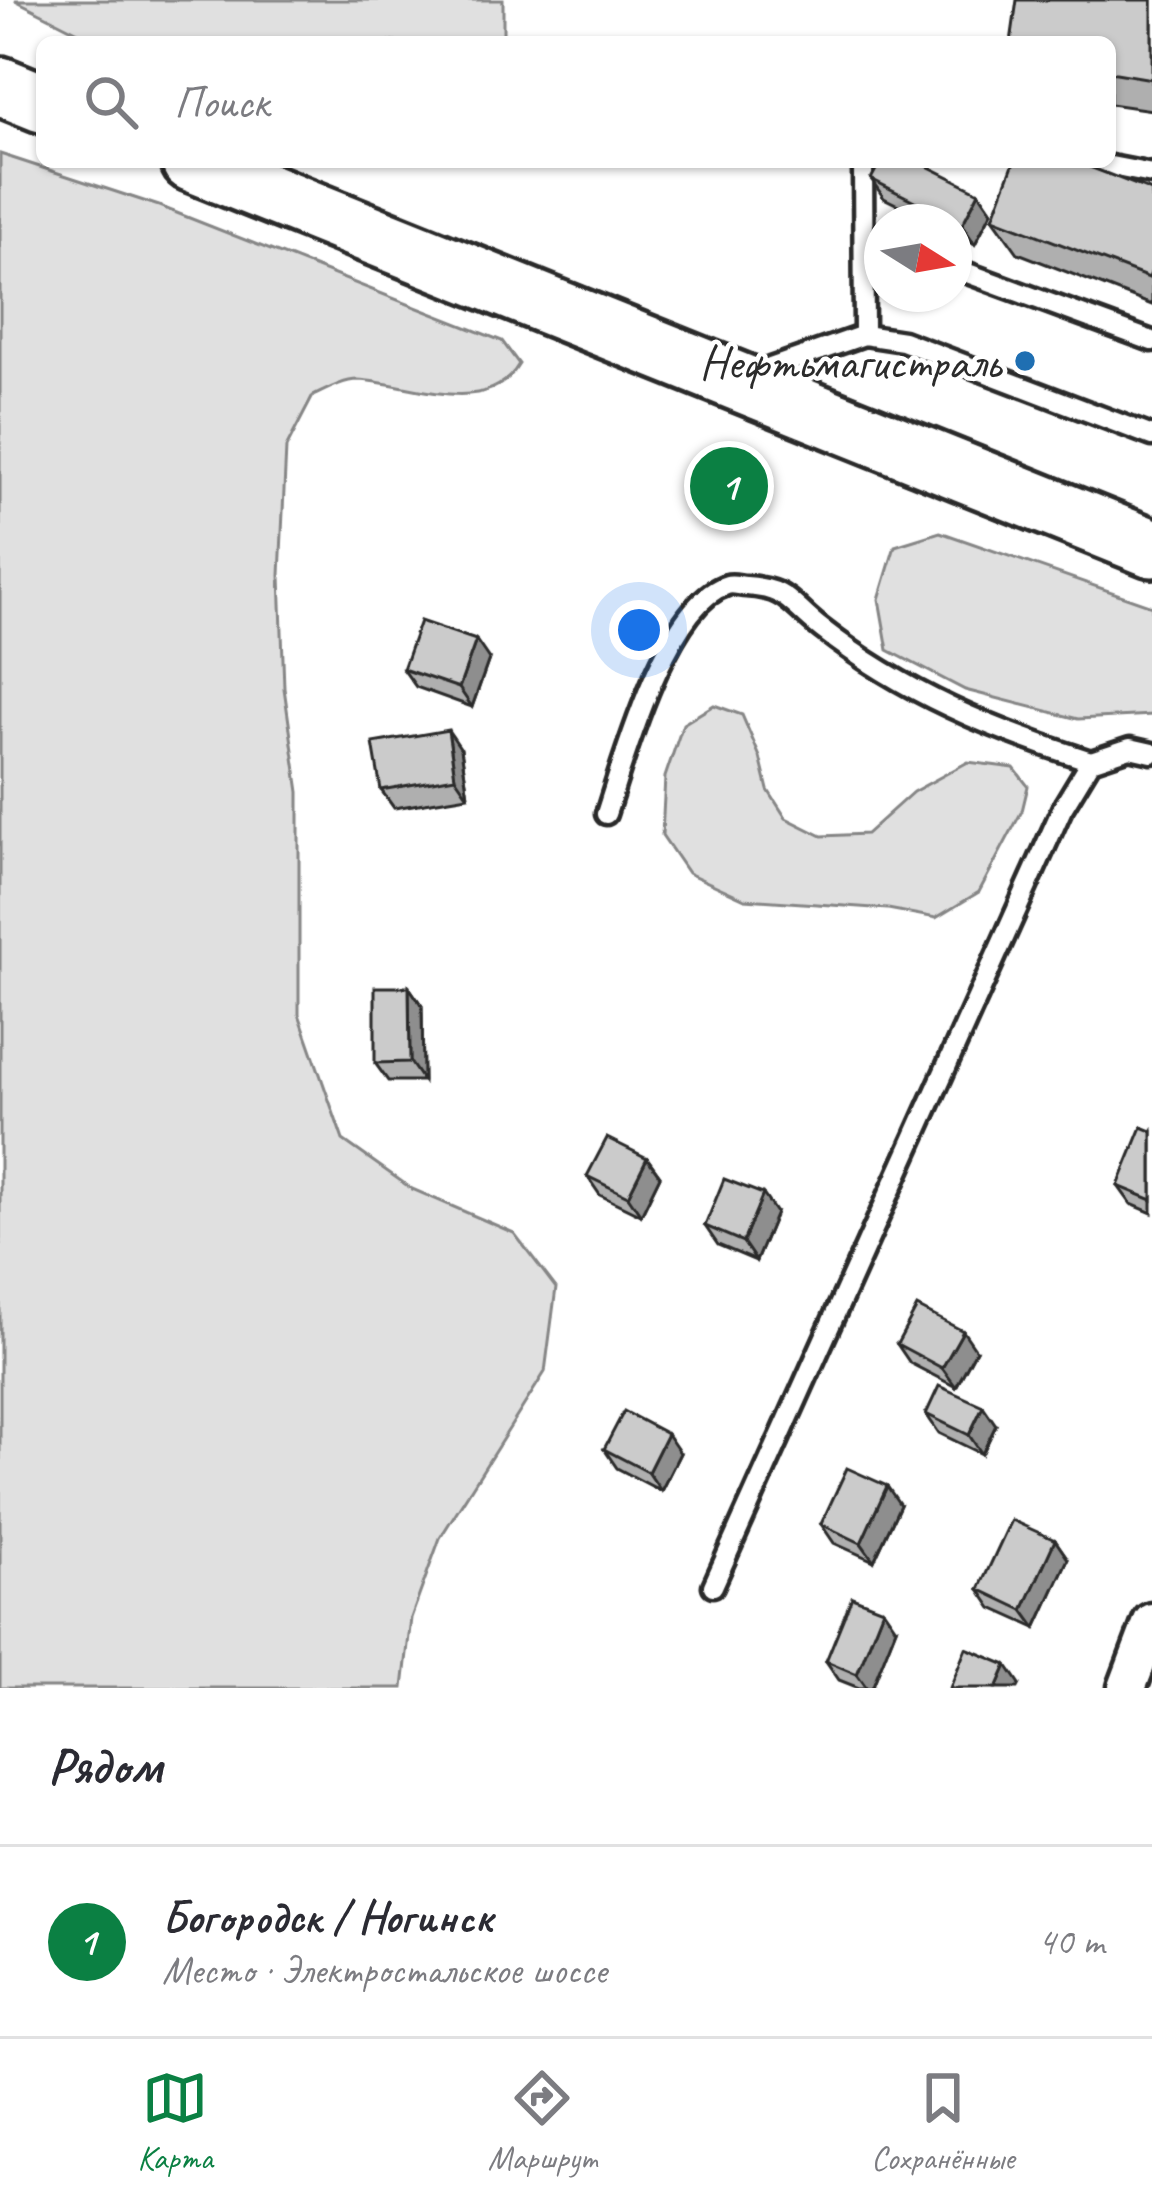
<!DOCTYPE html>
<html lang="ru">
<head>
<meta charset="utf-8">
<style>
  :root { --surface:#fff; --page:#f2f2f3; --text:#2b2b33; --muted:#7c7c81; --line:#e1e1e2; --accent:#0b8043 }
  body { margin:0; font-family:Caveat,sans-serif; background:var(--page); color:var(--text) }
  .compass { position:absolute; left:864px; top:204px; width:108px; height:108px; border-radius:50%; background:var(--surface); box-shadow:0 3px 9px #0004; rotate:101deg }
  .you { position:absolute; left:639px; top:630px; width:42px; height:42px; margin:-30px; border:9px solid #fff; border-radius:50%; background:#1a73e8; box-shadow:0 0 0 18px #1a73e833 }
  .badge { display:grid; place-items:center; width:78px; height:78px; border-radius:50%; background:var(--accent); color:#fff; font-size:39px; font-weight:700 }
  .pin { position:absolute; translate:-50% -50%; border:6px solid #fff; box-shadow:0 3px 12px #0006 }
  .list { margin:0; padding:0; list-style:none }
  h2 { display:flex; justify-content:space-between; align-items:center; height:156px; margin:0; padding:0 48px; font-size:51px }
  h2 small { font-size:39px; font-weight:400; color:var(--muted) }
  .list li { display:grid; grid-template-columns:78px 1fr auto; gap:36px; align-items:center; box-sizing:border-box; height:192px; padding:0 48px; border-top:3px solid var(--line) }
  .list b { display:block; font-size:45px; white-space:nowrap }
  .list p { margin:0; font-size:39px; white-space:nowrap; color:var(--muted) }
  .list em { font-size:39px; font-style:normal; color:var(--muted) }
  .icon { flex:none; width:66px; height:66px; fill:none; stroke:currentColor; stroke-width:2; stroke-linecap:round; stroke-linejoin:round }
  .map { position:relative; flex:none; width:1152px; height:1688px; overflow:hidden }
  .search { position:absolute; background:var(--surface); box-shadow:0 3px 9px #0004; left:36px; right:36px; top:36px; height:132px; display:flex; align-items:center; gap:30px; box-sizing:border-box; padding:0 42px; border-radius:18px; color:var(--muted); font-size:45px }
  .sheet { height:348px; background:var(--surface) }
  nav { display:flex; justify-content:space-around; align-items:center; box-sizing:border-box; height:168px; border-top:3px solid var(--line); background:var(--surface); font-size:33px; color:var(--muted) }
  nav a { display:grid; justify-items:center; gap:6px }
  nav .on { color:var(--accent) }
  .map>svg:first-child { display:block }
  .green { fill:#e0e0e0; stroke:#868686; stroke-width:3 }
  .lines { fill:none; stroke-linecap:round; stroke-linejoin:round }
  .lane-casing { stroke:#2b2b2b; stroke-width:27 }
  .street-casing { stroke:#2b2b2b; stroke-width:45 }
  .primary-casing { stroke:#2b2b2b; stroke-width:66 }
  .lane { stroke:#fff; stroke-width:18 }
  .street { stroke:#fff; stroke-width:36 }
  .primary { stroke:#fff; stroke-width:57 }
  .wall { fill:#afafaf; stroke:#2b2b2b; stroke-width:3 }
  .shaded-wall { fill:#8e8e8e; stroke:#2b2b2b; stroke-width:3 }
  .building { fill:#cbcbcb; stroke:#2b2b2b; stroke-width:3 }
  .poi-dot { fill:#1f6fb2; stroke:#fff; stroke-width:4.5 }
  .labels { text-anchor:middle; stroke-width:9; stroke-linejoin:round; paint-order:stroke }
  .poi-label { font-size:48px; fill:#2b2b2b; stroke:#fff; text-anchor:end }
</style>
</head>
<body>
<div class="map">
<svg width="1152" height="1688" viewBox="0 0 1152 1688">
  <rect width="100%" height="100%" fill="#fff"/>
  <filter id="ink" filterUnits="userSpaceOnUse"><feTurbulence type="fractalNoise" baseFrequency=".00833" numOctaves="2"/><feDisplacementMap in="SourceGraphic" scale="24" xChannelSelector="R" yChannelSelector="G"/><feConvolveMatrix kernelMatrix="1 2 1 2 8 2 1 2 1" color-interpolation-filters="sRGB"/></filter>
  <g filter="url(#ink)">
    <g class="green">
      <polygon points="15,0 503,0 503,42 98,42"/>
      <path d="M0 154 159 206 502 341 519 364C487 420 409 382 358 380 343 380 326 390 313 396L286 448 280 575 284 688 299 792V1014L343 1140 412 1189 514 1233 556 1288 545 1372 440 1538 411 1618 403 1688H0Z"/>
      <polygon points="940,532 1152,606 1152,715 1078,719 965,690 888,650 879,599 895,546"/>
      <polygon points="714,705 742,715 760,757 768,790 786,818 822,836 866,834 913,792 968,762 1014,768 1028,786 1022,811 979,892 936,918 888,909 745,899 688,873 662,835 665,777 683,724"/>
    </g>
    <g class="lines">
      <g class="lane-casing">
        <g id="lane">
          <polyline points="863,162 864,335"/>
          <polyline points="1090,162 1152,174"/>
          <polyline points="954,268 1152,341"/>
          <polyline points="756,373 864,335 903,341 1152,436"/>
          <path d="M606 814C624 759 667 603 727 585 733 583 740 586 746 586 790 589 789 604 822 629 904 693 993 730 1091 761"/>
          <polyline points="713,1586 1062,809 1091,761 1130,748 1152,753"/>
        </g>
      </g>
      <g class="street-casing">
        <polyline id="street" points="1127,1688 1152,1622"/>
      </g>
      <g class="primary-casing">
        <g id="primary">
          <polyline points="0,86 42,103"/>
          <polyline points="191,162 1152,548"/>
        </g>
      </g>
      <use href="#lane" class="lane"/>
      <use href="#street" class="street"/>
      <use href="#primary" class="primary"/>
    </g>
    <g class="wall">
      <polygon points="1152,0 1152,110 1110,104 1110,42"/>
      <polygon points="871,179 979,192 992,211 975,244 954,233 954,222 932,222 884,198"/>
      <polygon points="1152,191 1152,305 1018,253 993,218"/>
      <polygon points="489,659 472,707 416,687 403,669"/>
      <polygon points="461,749 468,796 394,808 381,790"/>
      <polygon points="409,987 422,1006 423,1081 388,1081 375,1063"/>
      <polygon points="1152,1131 1152,1213 1131,1204 1118,1186"/>
      <polygon points="647,1158 660,1176 641,1215 600,1195 587,1176"/>
      <polygon points="776,1213 756,1261 718,1245 705,1226"/>
      <polygon points="897,1344 976,1350 956,1387 910,1363"/>
      <polygon points="926,1414 996,1425 982,1454 939,1433"/>
      <polygon points="604,1449 680,1453 661,1491 617,1468"/>
      <polygon points="900,1505 874,1561 834,1543 821,1524"/>
      <polygon points="1055,1540 1068,1559 1036,1628 992,1608 979,1589"/>
      <polygon points="896,1628 872,1688 859,1688 839,1680 826,1661"/>
    </g>
    <g class="shaded-wall">
      <polygon points="979,192 992,211 975,244 962,225"/>
      <polygon points="476,640 489,659 472,707 459,688"/>
      <polygon points="448,730 461,749 468,796 455,777"/>
      <polygon points="409,987 422,1006 423,1081 410,1062"/>
      <polygon points="647,1158 660,1176 641,1215 628,1196"/>
      <polygon points="763,1194 776,1213 756,1261 743,1242"/>
      <polygon points="963,1331 976,1350 956,1387 942,1368"/>
      <polygon points="983,1406 996,1425 982,1454 969,1435"/>
      <polygon points="667,1434 680,1453 661,1491 648,1472"/>
      <polygon points="887,1486 900,1505 874,1561 861,1543"/>
      <polygon points="1055,1540 1068,1559 1036,1628 1023,1610"/>
      <polygon points="883,1609 896,1628 872,1688 867,1688 857,1674"/>
      <polygon points="1007,1665 1020,1684 1018,1688 997,1688"/>
    </g>
    <g class="building">
      <polygon points="1017,0 1152,0 1152,79 1110,72 1110,42 1011,42"/>
      <polygon points="880,162 919,162 979,192 962,225 871,179"/>
      <polygon points="1014,162 1077,162 1152,191 1152,270 1149,278 993,218"/>
      <polygon points="420,621 476,640 459,688 403,669"/>
      <polygon points="448,730 455,777 381,790 373,743"/>
      <polygon points="375,987 409,987 410,1062 375,1063"/>
      <polygon points="1142,1127 1152,1131 1152,1200 1118,1186"/>
      <polygon points="607,1138 647,1158 628,1196 587,1176"/>
      <polygon points="724,1179 763,1194 743,1242 705,1226"/>
      <polygon points="917,1307 963,1331 942,1368 897,1344"/>
      <polygon points="939,1386 983,1406 969,1435 926,1414"/>
      <polygon points="624,1411 667,1434 648,1472 604,1449"/>
      <polygon points="847,1468 887,1486 861,1543 821,1524"/>
      <polygon points="1011,1520 1055,1540 1023,1610 979,1589"/>
      <polygon points="852,1597 883,1609 857,1674 826,1661"/>
      <polygon points="966,1648 1007,1665 997,1688 950,1688"/>
    </g>
  </g>
  <circle class="poi-dot" cx="1025" cy="361" r="12"/>
  <g class="labels">
    <g class="poi-label">
      <text x="1001" y="378">Нефтьмагистраль</text>
    </g>
  </g>
</svg>
<svg class="compass" viewBox="-18 -18 36 36"><path d="M0-13l5 13h-10z" fill="#e53935"/><path d="M0 13l5-13h-10z" fill="#7c7c81"/></svg>
<div class="you"></div>
<div class="pin badge" style="left:729px;top:486px">1</div>
<div class="search"><svg class="icon" aria-label="search" viewBox="0 0 24 24"><circle cx="10" cy="10" r="6"/><path d="M15 15l6 6"/></svg>Поиск</div>
</div>
<section class="sheet">
<h2>Рядом<small></small></h2>
<ul class="list">
<li><span class="badge">1</span><div><b>Богородск / Ногинск</b><p>Место · Электростальское шоссе</p></div><em>40 m</em></li>
</ul>
</section>
<nav>
<a class="on"><svg class="icon" aria-label="map" viewBox="0 0 24 24"><path d="M3 6l6-2 6 2 6-2v14l-6 2-6-2-6 2zM9 4v14M15 6v14"/></svg>Карта</a>
<a><svg class="icon" aria-label="directions" viewBox="0 0 24 24"><path d="M12 3l9 9-9 9-9-9zM9 14v-3h6M13 9l2 2-2 2"/></svg>Маршрут</a>
<a><svg class="icon" aria-label="saved" viewBox="0 0 24 24"><path d="M7 4h10v16l-5-4-5 4z"/></svg>Сохранённые</a>
</nav>
</body>
</html>
